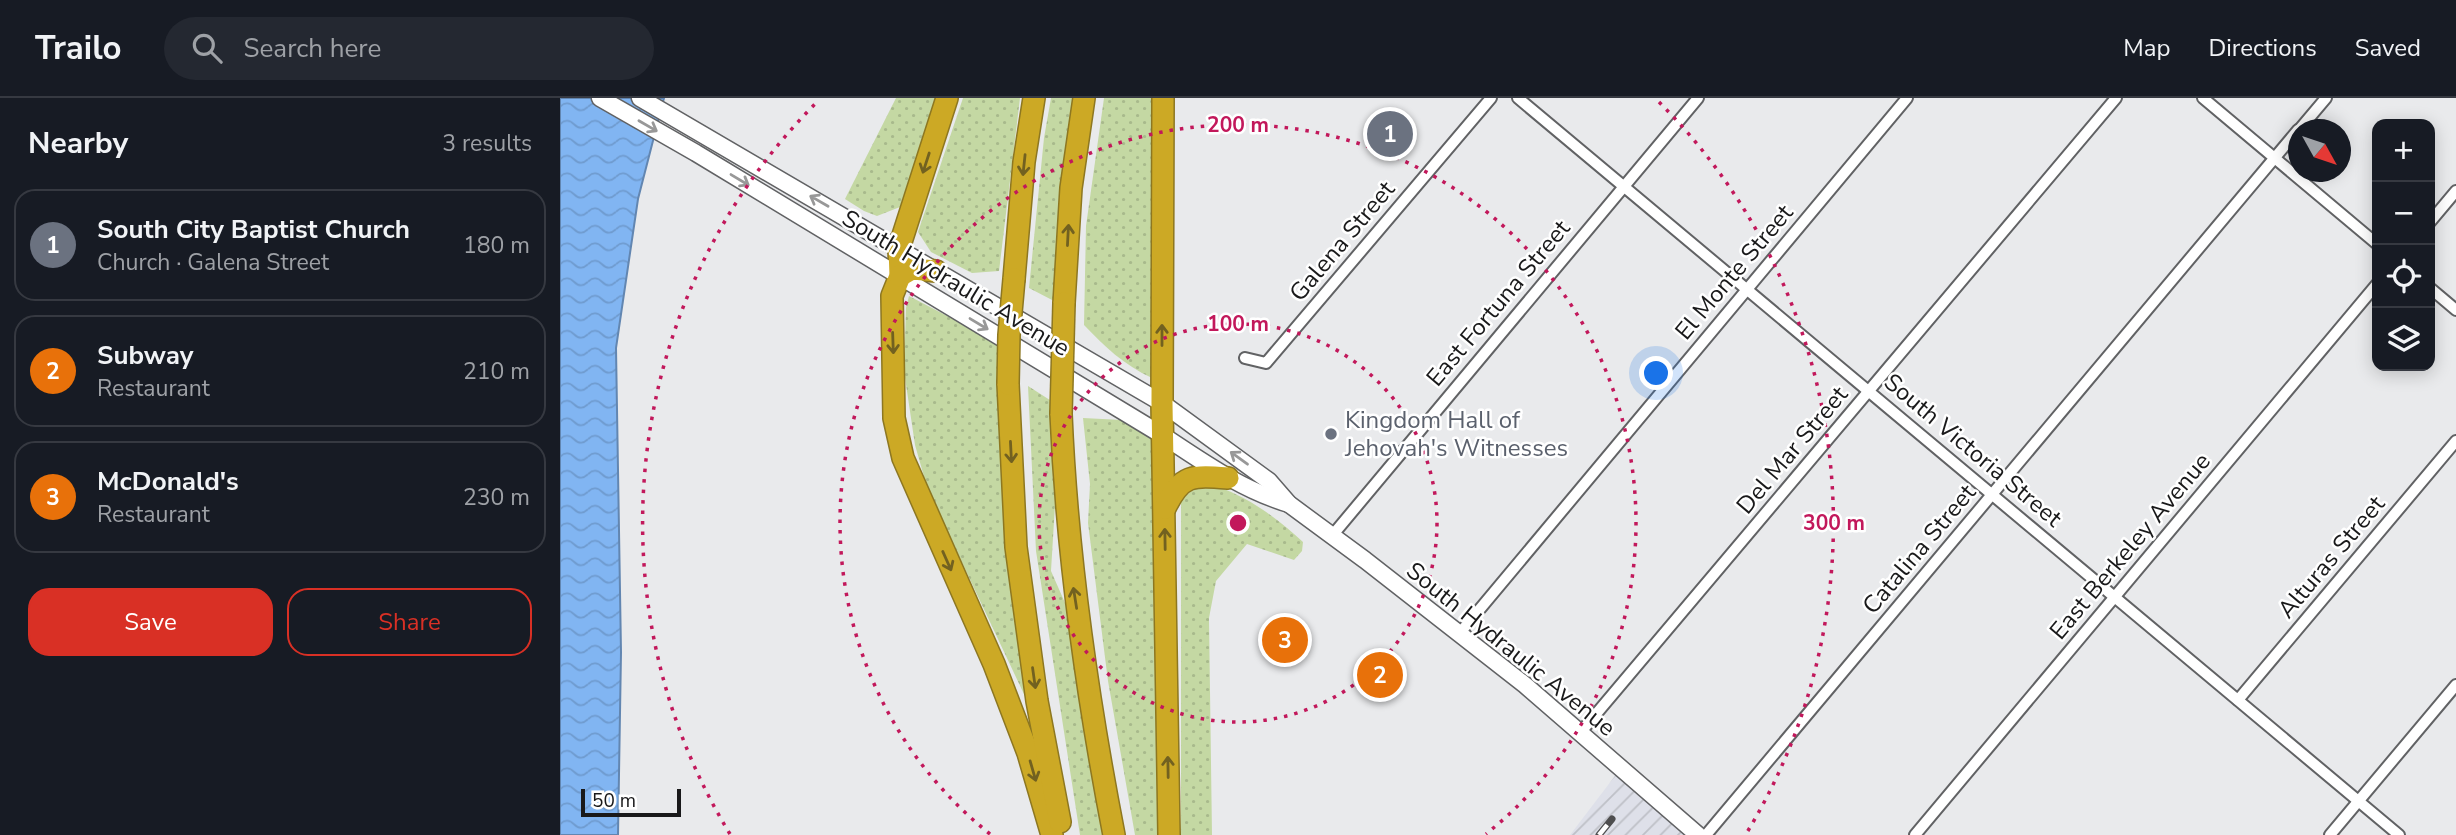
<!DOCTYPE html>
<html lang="en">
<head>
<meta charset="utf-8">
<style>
  :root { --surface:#171b24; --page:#242831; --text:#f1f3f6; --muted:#9ea1a6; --line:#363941; --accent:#d93025 }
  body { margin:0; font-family:"Nunito Sans",sans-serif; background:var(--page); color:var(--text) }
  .controls { position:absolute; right:21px; top:21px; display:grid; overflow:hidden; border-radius:14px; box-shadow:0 4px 18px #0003 }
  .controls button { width:63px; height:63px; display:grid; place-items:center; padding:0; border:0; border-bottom:2px solid var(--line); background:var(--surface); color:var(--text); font:35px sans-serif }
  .compass { position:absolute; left:1728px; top:21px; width:63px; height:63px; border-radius:50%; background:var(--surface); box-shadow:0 4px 18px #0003; rotate:130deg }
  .scale { position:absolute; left:21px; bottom:18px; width:100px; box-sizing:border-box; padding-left:7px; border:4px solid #19191a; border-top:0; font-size:19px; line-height:24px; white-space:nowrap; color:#19191a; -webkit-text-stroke:5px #fff; paint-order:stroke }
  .you { position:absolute; left:1097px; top:276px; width:24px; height:24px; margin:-18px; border:5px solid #fff; border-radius:50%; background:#1a73e8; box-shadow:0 0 0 10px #1a73e833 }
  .badge { display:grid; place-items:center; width:46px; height:46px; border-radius:50%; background:var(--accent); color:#fff; font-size:23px; font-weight:700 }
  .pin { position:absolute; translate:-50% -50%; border:4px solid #fff; box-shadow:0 2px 7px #0006 }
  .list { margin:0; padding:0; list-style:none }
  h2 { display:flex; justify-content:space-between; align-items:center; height:91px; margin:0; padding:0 28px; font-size:30px }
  h2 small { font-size:23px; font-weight:400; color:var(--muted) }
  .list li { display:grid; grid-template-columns:46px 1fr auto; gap:21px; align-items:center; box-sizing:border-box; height:112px; margin:0 14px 14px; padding:0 14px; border:2px solid var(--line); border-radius:21px }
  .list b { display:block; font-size:26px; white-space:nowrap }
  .list p { margin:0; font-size:23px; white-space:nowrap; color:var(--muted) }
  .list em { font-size:23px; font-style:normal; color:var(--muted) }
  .actions { display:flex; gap:14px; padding:21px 28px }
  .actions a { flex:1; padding:16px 0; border:2px solid var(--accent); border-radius:21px; text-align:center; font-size:24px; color:var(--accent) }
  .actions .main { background:var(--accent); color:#fff }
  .icon { flex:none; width:38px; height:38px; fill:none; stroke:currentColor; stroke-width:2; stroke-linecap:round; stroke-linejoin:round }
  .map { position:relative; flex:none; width:1896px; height:737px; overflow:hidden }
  header { display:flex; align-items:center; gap:42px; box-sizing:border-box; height:98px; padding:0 35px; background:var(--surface); border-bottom:2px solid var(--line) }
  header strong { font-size:33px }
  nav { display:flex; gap:38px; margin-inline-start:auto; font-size:24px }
  .search { width:490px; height:63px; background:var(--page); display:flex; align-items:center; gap:18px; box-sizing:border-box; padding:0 24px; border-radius:38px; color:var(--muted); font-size:26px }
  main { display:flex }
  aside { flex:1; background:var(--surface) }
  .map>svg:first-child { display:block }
  .industrial { fill:url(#industrial-furrows) }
  .grass { fill:url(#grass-dots) }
  .water { fill:url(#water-waves); stroke:#6286b1; stroke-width:2 }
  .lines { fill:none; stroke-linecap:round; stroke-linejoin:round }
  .street-casing { stroke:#616264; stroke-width:14 }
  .secondary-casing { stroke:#616264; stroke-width:19 }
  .highway-casing { stroke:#8d7721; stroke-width:24 }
  .street { stroke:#fff; stroke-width:10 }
  .secondary { stroke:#fff; stroke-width:16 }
  .highway { stroke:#cca925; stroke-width:21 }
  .rail-casing { stroke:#4e4e4f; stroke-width:7 }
  .rail { stroke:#fff; stroke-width:4.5; stroke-dasharray:13; stroke-linecap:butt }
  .highway-bridge-casing { stroke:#8d7721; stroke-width:24; stroke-linecap:butt }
  .highway-bridge { stroke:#cca925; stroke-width:21 }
  .oneway { stroke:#989898 }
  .oneway2 { stroke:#726120 }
  .ring { fill:none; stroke:#c2185b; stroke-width:3.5; stroke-dasharray:3.5 7 }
  .worship-dot { fill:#6b7280; stroke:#fff; stroke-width:2.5 }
  .labels { text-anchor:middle; stroke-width:5; stroke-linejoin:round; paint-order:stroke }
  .street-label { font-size:24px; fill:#19191a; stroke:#fff }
  .worship-label { font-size:24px; fill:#5b616d; stroke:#fff; text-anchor:start }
  .centre { fill:#c2185b; stroke:#fff; stroke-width:3.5 }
  .ring-label { font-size:21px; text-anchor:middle; font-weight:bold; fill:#c2185b; stroke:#fff; stroke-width:5; stroke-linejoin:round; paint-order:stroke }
</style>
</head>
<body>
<header>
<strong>Trailo</strong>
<div class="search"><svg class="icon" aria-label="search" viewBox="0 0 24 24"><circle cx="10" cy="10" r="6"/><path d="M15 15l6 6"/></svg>Search here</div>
<nav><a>Map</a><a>Directions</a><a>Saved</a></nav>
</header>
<main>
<aside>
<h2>Nearby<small>3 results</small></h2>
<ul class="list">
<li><span class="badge" style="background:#6b7280">1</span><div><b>South City Baptist Church</b><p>Church · Galena Street</p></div><em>180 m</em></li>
<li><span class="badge" style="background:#e8710a">2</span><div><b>Subway</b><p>Restaurant</p></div><em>210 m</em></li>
<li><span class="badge" style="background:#e8710a">3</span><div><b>McDonald's</b><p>Restaurant</p></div><em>230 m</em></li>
</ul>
<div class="actions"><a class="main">Save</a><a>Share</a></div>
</aside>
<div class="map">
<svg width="1896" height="737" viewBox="0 0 1896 737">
  <defs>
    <pattern id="industrial-furrows" width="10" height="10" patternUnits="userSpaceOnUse" patternTransform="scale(1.75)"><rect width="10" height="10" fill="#dee0e9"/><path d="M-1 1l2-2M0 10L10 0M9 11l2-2" fill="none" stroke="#bec0c7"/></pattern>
    <pattern id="grass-dots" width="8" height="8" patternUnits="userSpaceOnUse" patternTransform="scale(1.75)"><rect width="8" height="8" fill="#c4d8a3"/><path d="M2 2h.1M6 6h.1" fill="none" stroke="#a8b98c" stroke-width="1.8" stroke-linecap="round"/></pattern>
    <pattern id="water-waves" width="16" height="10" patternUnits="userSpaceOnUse" patternTransform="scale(1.75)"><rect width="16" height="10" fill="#81b5f2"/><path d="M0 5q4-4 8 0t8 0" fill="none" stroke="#6f9bcf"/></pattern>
  </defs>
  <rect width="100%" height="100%" fill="#e9eaec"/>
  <polygon class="industrial" points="1061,670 1140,737 1010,737"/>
  <g class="grass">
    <polygon points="336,0 377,0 340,109 317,118 304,113 285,101"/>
    <polygon points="403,0 460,0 439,173 412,175 371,154 358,134"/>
    <polygon points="491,0 518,0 494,203 469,190 484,40"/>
    <path d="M544 0H598L592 280C564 267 545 249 524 227L526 128Z"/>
    <polygon points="349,198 437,244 442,386 452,491 471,611 381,420 365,382 355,347 344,273 346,210"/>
    <polygon points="468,288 493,304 495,407 491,473 509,514 546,737 520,737 476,453"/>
    <polygon points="523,320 562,322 595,340 600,737 575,737 548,583 528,425 530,386"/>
    <path d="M651 387C685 396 717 420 743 444L742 453 734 462 687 446 656 483 649 520 652 737H621V403C630 393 637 388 651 387Z"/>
  </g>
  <polygon class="water" points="0,0 104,0 78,101 56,250 61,554 58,737 0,737"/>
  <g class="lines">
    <g class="street-casing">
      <g id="street">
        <polyline points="958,0 1839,737"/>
        <polyline points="1643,0 1817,146"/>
        <polyline points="1739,32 1766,0"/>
        <polyline points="1870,124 1896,93"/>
        <polyline points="1870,190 1896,212"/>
        <polyline points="685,260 706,265 931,0"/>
        <polyline points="771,439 1138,0"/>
        <polyline points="899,536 1347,0"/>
        <polyline points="1678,602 1896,343"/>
        <polyline points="1020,635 1556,0"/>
        <polyline points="1146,737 1738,32"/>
        <polyline points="1355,737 1817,186"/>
        <polyline points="1770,737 1896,587"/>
      </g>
    </g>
    <g class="secondary-casing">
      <g id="secondary">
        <path d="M40 0 136 55 602 337C643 364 682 392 729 406"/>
        <polyline points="80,0 602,305 709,383 729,406 805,462 965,587 1138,737"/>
      </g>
    </g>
    <g class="highway-casing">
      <g id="highway">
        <polyline points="387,0 339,150 340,178 332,198 334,320 343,360 434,566 468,655 492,737"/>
        <polyline points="603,0 602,305 609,737"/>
        <polyline points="340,178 352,171 376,173"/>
        <polyline points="454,181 464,64 474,0"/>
        <polyline points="504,205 511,90 524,0"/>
        <polyline points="448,286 456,449 477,603 500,724"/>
        <path d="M501 316C507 458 527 598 554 737"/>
        <path d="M605 410C621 376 633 377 668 380"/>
      </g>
    </g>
    <use href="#street" class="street"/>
    <use href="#secondary" class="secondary"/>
    <use href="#highway" class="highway"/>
    <g class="rail-casing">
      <polyline id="rail" points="1039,737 1052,721"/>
    </g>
    <use href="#rail" class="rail"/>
    <g class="highway-bridge-casing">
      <g id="highway-bridge">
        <polyline points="448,286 449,237 454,181"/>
        <polyline points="501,316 504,205"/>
      </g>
    </g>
    <use href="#highway-bridge" class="highway-bridge"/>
  </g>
  <defs><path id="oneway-shaft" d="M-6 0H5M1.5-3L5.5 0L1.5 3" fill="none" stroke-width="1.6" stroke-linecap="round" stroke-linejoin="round" transform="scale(1.75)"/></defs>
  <g class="oneway">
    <use href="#oneway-shaft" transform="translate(88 28) rotate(30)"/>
    <use href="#oneway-shaft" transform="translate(180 82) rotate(31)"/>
    <use href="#oneway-shaft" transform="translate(259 103) rotate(-150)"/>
    <use href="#oneway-shaft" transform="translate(419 226) rotate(31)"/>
    <use href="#oneway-shaft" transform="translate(679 360) rotate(-144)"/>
  </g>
  <g class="oneway2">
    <use href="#oneway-shaft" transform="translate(366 65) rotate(108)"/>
    <use href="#oneway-shaft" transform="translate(464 67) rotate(96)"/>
    <use href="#oneway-shaft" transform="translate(508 137) rotate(-87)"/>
    <use href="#oneway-shaft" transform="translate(602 237) rotate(-90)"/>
    <use href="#oneway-shaft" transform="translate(333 245) rotate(88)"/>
    <use href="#oneway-shaft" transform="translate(451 354) rotate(87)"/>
    <use href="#oneway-shaft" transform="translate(605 441) rotate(-91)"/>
    <use href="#oneway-shaft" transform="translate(387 463) rotate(66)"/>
    <use href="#oneway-shaft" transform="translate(515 500) rotate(-99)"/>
    <use href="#oneway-shaft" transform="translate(474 580) rotate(82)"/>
    <use href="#oneway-shaft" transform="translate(608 669) rotate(-91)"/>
    <use href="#oneway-shaft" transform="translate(473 673) rotate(74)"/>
  </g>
  <g class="ring">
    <circle cx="678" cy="425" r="199"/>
    <path d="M430 736A398 398 0 1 1 926 736"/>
    <path d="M170 736A596 596 0 0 1 257 4M1099 4A596 596 0 0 1 1186 736"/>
  </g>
  <circle class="worship-dot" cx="771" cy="336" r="7"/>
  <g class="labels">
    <g class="street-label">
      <text transform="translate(782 143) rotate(-50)" y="8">Galena Street</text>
      <text transform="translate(1174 174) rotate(-50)" y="8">El Monte Street</text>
      <text transform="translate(396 185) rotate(31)" y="8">South Hydraulic Avenue</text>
      <text transform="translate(938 205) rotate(-50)" y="8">East Fortuna Street</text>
      <text transform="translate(1232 352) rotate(-50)" y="8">Del Mar Street</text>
      <text transform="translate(1413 352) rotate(40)" y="8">South Victoria Street</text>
      <text transform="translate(1570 448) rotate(-50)" y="8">East Berkeley Avenue</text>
      <text transform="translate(1359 451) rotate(-50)" y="8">Catalina Street</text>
      <text transform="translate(1771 459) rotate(-50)" y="8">Alturas Street</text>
      <text transform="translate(951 551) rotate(39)" y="8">South Hydraulic Avenue</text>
    </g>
    <g class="worship-label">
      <text x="785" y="330">Kingdom Hall of<tspan x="785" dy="28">Jehovah's Witnesses</tspan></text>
    </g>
  </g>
  <circle cx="678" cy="425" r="10" class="centre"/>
  <g class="ring-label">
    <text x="678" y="34">200 m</text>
    <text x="678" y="233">100 m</text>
    <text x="1274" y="432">300 m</text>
  </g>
</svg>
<div class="controls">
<button>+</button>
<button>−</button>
<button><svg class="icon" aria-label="locate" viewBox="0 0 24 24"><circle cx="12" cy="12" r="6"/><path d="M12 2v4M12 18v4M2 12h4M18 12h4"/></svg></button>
<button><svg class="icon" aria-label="layers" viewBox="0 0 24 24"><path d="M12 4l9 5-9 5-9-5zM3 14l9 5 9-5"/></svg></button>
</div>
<svg class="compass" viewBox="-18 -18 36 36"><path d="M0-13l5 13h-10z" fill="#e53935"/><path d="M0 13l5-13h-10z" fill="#9ea1a6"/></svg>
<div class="scale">50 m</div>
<div class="you"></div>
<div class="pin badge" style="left:830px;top:36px;background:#6b7280">1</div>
<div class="pin badge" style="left:820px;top:577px;background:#e8710a">2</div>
<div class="pin badge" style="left:725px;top:542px;background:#e8710a">3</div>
</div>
</main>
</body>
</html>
